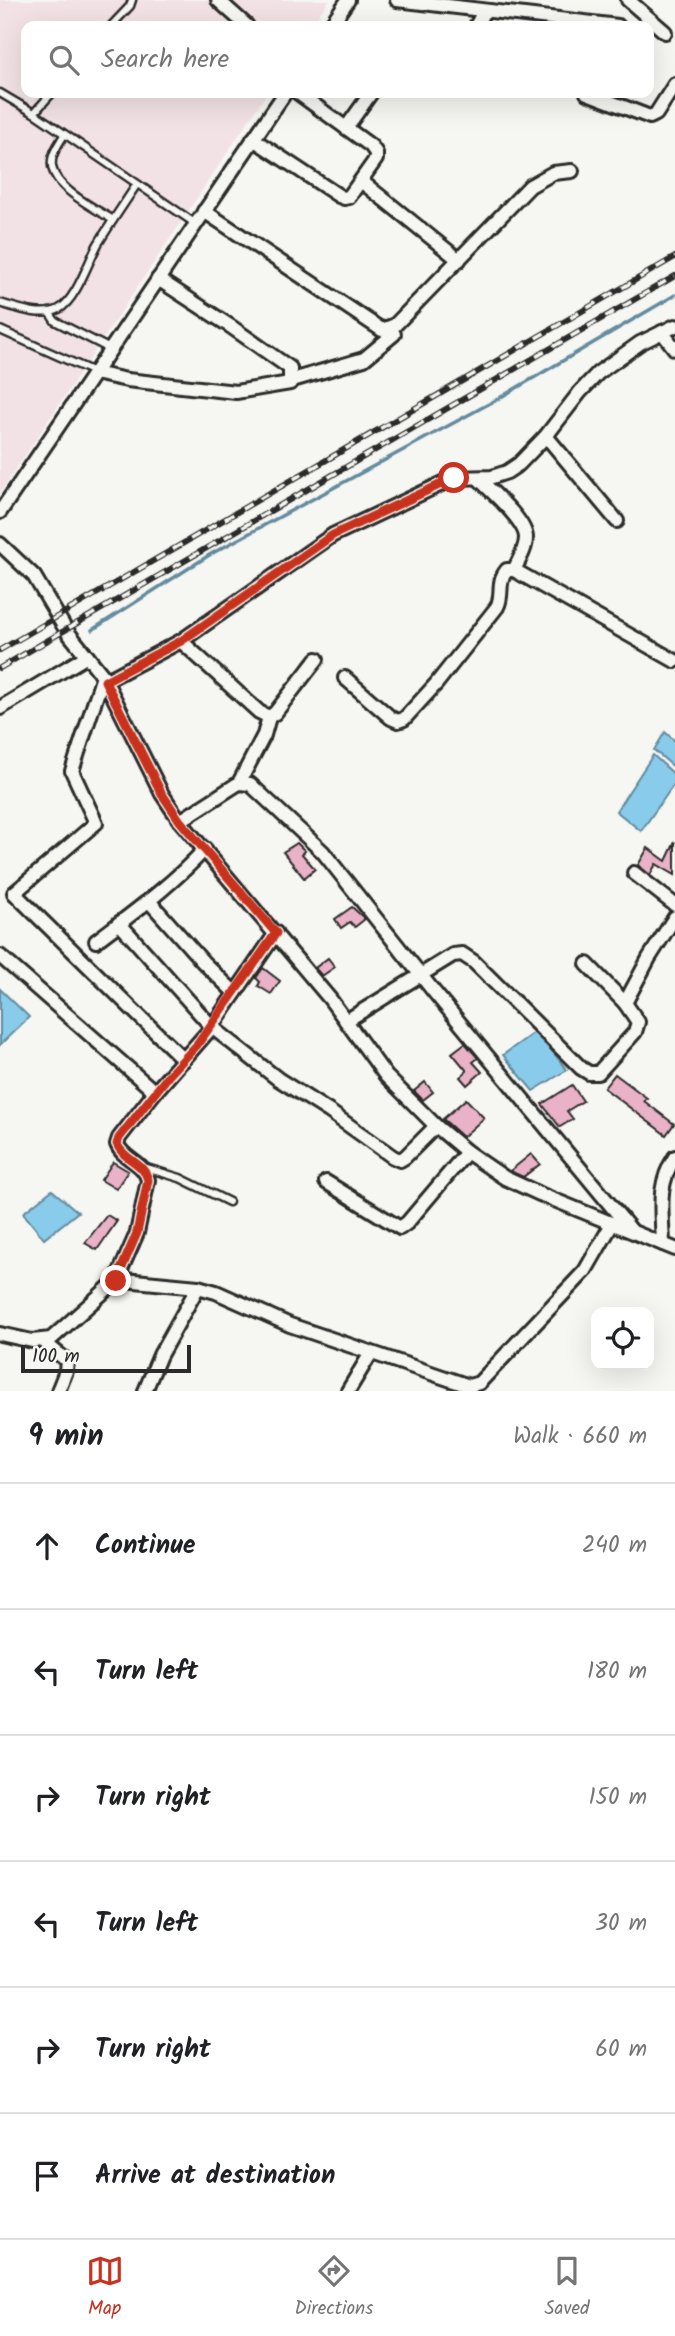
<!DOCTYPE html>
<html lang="en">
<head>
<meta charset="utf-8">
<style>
  :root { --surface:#fff; --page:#f2f2f2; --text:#202124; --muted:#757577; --line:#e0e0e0; --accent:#c8321e }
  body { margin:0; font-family:Kalam,sans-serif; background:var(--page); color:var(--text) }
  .controls { position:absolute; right:21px; bottom:21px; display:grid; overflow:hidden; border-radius:14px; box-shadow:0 7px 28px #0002 }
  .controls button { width:63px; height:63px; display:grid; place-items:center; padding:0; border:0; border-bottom:2px solid var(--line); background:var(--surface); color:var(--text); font:35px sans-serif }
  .scale { position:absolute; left:21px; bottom:18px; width:170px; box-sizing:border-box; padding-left:7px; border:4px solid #2b2b2b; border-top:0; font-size:19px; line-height:24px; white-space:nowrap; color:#2b2b2b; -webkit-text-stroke:5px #f6f6f2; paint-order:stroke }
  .stop { position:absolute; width:21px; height:21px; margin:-16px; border:5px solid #c8321e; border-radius:50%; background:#fff }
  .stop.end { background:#c8321e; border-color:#fff; box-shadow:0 2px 7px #0008 }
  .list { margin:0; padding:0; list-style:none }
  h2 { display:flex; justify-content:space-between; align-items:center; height:91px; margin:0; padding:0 28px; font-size:30px }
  h2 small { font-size:23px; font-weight:400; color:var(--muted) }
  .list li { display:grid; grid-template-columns:46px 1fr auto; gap:21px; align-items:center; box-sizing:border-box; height:126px; padding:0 28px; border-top:2px solid var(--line) }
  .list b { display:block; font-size:26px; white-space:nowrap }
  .list em { font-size:23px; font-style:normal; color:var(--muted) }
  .icon { flex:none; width:38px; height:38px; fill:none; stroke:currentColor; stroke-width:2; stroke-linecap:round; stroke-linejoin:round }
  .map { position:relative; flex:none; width:675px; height:1391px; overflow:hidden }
  .search { position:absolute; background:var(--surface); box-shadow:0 7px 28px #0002; left:21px; right:21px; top:21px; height:77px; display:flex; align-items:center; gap:18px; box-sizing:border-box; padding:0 24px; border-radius:14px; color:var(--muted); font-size:26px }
  .sheet { height:847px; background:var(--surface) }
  nav { display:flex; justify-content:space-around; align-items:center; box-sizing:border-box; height:98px; border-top:2px solid var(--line); background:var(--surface); font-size:19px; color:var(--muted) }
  nav a { display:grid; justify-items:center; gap:4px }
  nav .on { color:var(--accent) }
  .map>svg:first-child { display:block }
  .built { fill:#f2e2e5 }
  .water { fill:#89cbea; stroke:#638b9e; stroke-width:2 }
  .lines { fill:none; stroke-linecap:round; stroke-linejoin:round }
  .stream { stroke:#638b9e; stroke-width:3.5 }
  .building { fill:#eab2c7; stroke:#2b2b2b; stroke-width:2 }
  .service-casing { stroke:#2b2b2b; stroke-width:11 }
  .minor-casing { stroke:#2b2b2b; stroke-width:18 }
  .service { stroke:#f6f6f2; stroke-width:6 }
  .minor { stroke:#f6f6f2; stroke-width:12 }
  .rail-casing { stroke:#2b2b2b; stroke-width:6 }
  .rail { stroke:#f6f6f2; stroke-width:3.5; stroke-dasharray:10; stroke-linecap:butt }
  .route { stroke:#c8321e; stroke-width:9 }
</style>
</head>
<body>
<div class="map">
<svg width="675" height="1391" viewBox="0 0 675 1391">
  <rect width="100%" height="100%" fill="#f6f6f2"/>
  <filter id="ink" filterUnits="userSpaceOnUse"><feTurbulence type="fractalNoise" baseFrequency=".0143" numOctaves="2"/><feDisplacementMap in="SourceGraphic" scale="14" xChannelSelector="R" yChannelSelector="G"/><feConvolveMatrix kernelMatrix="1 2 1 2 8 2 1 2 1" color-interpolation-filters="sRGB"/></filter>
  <g filter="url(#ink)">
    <polygon class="built" points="0,0 329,0 311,26 26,26 26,93 267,93 0,493"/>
    <g class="water">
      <polygon points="665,732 675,741 675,768 654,750"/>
      <polygon points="653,755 675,775 675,783 641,831 616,811"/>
      <polygon points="0,989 29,1017 0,1045"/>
      <polygon points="536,1031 567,1070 533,1091 503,1055"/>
      <polygon points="52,1190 78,1212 44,1239 23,1213"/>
    </g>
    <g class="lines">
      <polyline class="stream" points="92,630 211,554 496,400 675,295"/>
    </g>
    <g class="building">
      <polygon points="675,842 675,875 656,864 650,875 638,865 648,848 666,861"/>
      <polygon points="297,843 305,851 302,854 315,869 304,878 283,852"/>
      <polygon points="352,907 365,919 355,927 350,922 341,928 335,919"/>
      <polygon points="328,958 335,967 322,976 315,968"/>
      <polygon points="263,968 280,981 271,994 258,986 260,982 256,978"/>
      <polygon points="465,1043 478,1058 473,1062 482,1072 467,1085 460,1077 467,1071 452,1053"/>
      <polygon points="615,1074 647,1098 644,1101 674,1124 666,1135 604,1088"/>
      <polygon points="425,1082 433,1092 423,1100 414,1091"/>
      <polygon points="572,1085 583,1101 567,1111 573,1119 560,1127 542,1104"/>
      <polygon points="466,1099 484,1118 463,1137 443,1119"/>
      <polygon points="531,1154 540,1164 523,1177 510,1171"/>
      <polygon points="113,1162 128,1171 116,1189 101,1180"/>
      <polygon points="107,1215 117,1221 97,1250 85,1243"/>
    </g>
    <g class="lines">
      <g class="service-casing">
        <g id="service">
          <polyline points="111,26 130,6 132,0"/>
          <polyline points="0,93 34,113 196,224"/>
          <polyline points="34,113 52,93"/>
          <path d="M64 135C60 142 53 151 52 160 48 186 95 208 113 220"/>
          <path d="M0 303C17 308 42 318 59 309 76 300 88 262 98 244 110 224 124 204 137 184"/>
          <polyline points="49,312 55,321 110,349"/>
          <polyline points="0,330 94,372"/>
          <polyline points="143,1167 180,1178 229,1202"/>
        </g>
      </g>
      <g class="minor-casing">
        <g id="minor">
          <polyline points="218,0 247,26"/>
          <polyline points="397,0 618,26"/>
          <polyline points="628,0 665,32"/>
          <polyline points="330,26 348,0"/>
          <polyline points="476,26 484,11"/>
          <polyline points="587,93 650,117 656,114 675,84"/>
          <polyline points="346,128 371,93"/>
          <polyline points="253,139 339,196 344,198 349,197 376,159 376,153 371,146 298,93"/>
          <polyline points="361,181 459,260"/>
          <polyline points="204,211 382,330 395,325 530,186 553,173 572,171"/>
          <polyline points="662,332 675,349"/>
          <polyline points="94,373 127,380 236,392 290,383 290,368 230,326 158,279"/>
          <polyline points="289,381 364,359 394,334"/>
          <polyline points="546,436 617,521"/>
          <path d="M478 478C491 491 526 521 526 538 526 549 519 560 514 570"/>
          <polyline points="0,512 285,93"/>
          <polyline points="0,544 34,576 66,630 103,676 162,794 180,821 330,999 386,1076 436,1126 467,1152 505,1178 542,1195 675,1249"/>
          <polyline points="181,641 259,712 269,717 275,713 317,659"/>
          <polyline points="103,676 72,771 96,823 14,893 184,1060"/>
          <path d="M345 678 391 718 398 721 404 719 436 684 497 607C504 594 496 583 507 570H514L675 661"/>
          <polyline points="105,681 181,641 333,535 454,478 492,477 507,472 519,464 546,436 580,392 598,373 640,343 675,326"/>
          <polyline points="0,708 87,656"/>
          <polyline points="239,783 264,735 269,717"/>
          <polyline points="180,821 239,783 250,784 323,852 435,993 631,1230"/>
          <polyline points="634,873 675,905"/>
          <polyline points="149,901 203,962 235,993"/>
          <polyline points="119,923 212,1027 278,1079 330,1112 393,1157 400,1160 405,1157 436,1126"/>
          <path d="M96 941C134 912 172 885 205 849"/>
          <polyline points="0,956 155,1092"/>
          <polyline points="625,1003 649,958 675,917"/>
          <polyline points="346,1021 453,955 462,954 474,962 581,1068 589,1073 598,1073 635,1032 638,1022 625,1003 587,964"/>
          <polyline points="326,1182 400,1228 407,1223 467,1152"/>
          <path d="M663 1244C662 1211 656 1186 675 1157"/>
          <path d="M116 1281 137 1233 148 1180C144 1162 123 1160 117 1144L119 1138 155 1092 212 1027 276 933"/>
          <polyline points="0,1334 32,1341 51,1339 116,1281 124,1280 198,1287 216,1292 290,1325 469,1386 479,1383 585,1271 612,1224"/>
          <polyline points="43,1341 67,1361 66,1371 58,1391"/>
          <polyline points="145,1391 160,1355 198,1287"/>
          <polyline points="348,1391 371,1353"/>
        </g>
      </g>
      <use href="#service" class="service"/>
      <use href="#minor" class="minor"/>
      <g class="rail-casing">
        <g id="rail">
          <polyline points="0,650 675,257"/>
          <polyline points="0,668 675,276"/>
        </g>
      </g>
      <use href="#rail" class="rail"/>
    </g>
  </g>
  <g class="lines" filter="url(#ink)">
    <path class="route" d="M116 1281 137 1233 148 1180C144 1162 123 1160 117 1144L119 1138 169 1075 197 1045 276 933 180 821 162 794 105 681 181 641 333 535 454 478"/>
  </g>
</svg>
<div class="controls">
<button><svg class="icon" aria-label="locate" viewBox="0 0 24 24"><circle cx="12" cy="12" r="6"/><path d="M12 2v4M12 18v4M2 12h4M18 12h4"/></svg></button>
</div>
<div class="scale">100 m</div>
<div class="stop" style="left:454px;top:478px"></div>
<div class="stop end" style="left:116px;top:1281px"></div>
<div class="search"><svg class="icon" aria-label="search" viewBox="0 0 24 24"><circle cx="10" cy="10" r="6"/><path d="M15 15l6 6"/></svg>Search here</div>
</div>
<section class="sheet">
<h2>9 min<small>Walk · 660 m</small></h2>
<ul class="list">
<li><svg class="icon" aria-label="ahead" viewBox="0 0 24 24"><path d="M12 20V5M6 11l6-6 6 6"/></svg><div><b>Continue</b></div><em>240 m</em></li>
<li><svg class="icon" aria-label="left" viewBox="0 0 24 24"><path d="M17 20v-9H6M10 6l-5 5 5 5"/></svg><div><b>Turn left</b></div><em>180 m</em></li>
<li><svg class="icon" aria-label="right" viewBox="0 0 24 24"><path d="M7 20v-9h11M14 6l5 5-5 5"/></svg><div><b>Turn right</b></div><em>150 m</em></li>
<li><svg class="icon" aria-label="left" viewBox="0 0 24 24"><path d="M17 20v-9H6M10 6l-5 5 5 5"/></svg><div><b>Turn left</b></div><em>30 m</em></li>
<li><svg class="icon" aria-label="right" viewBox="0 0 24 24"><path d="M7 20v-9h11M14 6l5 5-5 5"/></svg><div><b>Turn right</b></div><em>60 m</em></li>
<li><svg class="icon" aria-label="arrive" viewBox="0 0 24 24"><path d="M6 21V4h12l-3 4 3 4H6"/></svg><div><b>Arrive at destination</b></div></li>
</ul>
</section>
<nav>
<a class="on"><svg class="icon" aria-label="map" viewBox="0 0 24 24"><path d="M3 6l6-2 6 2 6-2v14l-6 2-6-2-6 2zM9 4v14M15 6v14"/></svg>Map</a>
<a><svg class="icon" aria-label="directions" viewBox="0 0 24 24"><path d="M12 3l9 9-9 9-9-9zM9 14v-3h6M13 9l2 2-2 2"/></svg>Directions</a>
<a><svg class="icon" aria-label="saved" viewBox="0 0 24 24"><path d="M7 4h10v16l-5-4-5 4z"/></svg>Saved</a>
</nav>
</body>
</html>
